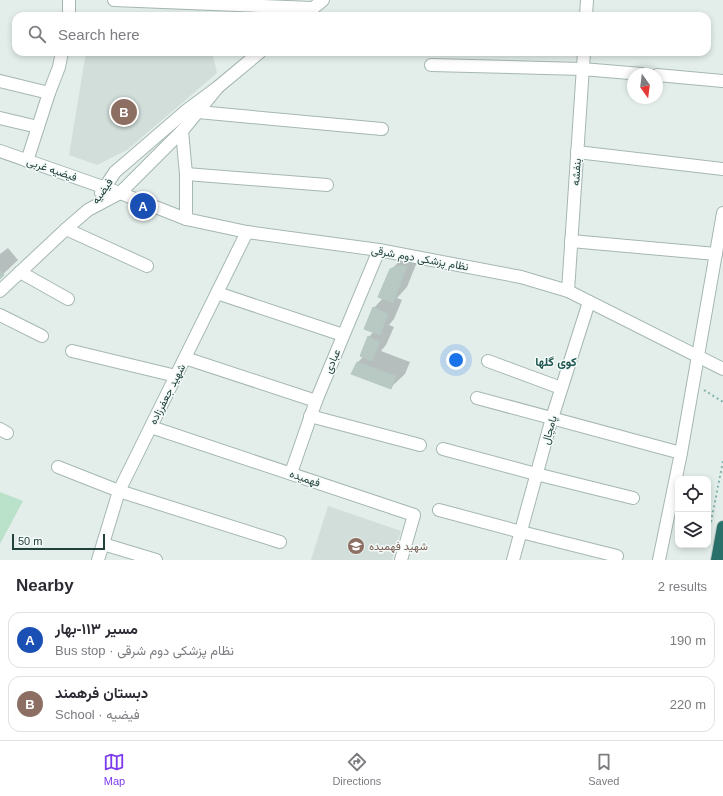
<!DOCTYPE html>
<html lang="en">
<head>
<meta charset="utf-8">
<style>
  :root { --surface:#fff; --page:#f7f7f7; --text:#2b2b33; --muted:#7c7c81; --line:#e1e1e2; --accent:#7c3aed }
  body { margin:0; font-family:Helvetica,Vazirmatn,sans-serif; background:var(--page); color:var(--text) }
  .controls { position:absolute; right:12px; bottom:12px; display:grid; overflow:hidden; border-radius:8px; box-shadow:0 2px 6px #0003 }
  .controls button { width:36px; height:36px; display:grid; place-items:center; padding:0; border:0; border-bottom:1px solid var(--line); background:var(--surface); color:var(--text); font:20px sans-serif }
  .compass { position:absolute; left:627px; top:68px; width:36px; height:36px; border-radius:50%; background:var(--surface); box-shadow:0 2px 6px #0003; rotate:166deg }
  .scale { position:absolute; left:12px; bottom:10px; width:93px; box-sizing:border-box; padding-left:4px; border:2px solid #21413d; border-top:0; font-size:11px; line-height:14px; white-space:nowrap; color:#21413d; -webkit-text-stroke:3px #f4faf8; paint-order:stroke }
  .you { position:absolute; left:456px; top:360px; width:14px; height:14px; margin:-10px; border:3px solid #fff; border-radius:50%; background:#1a73e8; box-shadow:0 0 0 6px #1a73e833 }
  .badge { display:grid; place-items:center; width:26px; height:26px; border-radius:50%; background:var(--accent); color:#fff; font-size:13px; font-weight:700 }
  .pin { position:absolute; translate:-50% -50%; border:2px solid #fff; box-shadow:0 1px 4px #0006 }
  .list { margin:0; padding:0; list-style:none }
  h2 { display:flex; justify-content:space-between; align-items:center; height:52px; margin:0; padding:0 16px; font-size:17px }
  h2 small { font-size:13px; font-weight:400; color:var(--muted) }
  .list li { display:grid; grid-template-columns:26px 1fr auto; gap:12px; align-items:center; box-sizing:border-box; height:56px; margin:0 8px 8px; padding:0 8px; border:1px solid var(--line); border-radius:12px }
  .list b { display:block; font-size:15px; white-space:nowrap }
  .list p { margin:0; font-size:13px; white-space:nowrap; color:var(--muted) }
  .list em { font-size:13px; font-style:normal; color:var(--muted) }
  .icon { flex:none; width:22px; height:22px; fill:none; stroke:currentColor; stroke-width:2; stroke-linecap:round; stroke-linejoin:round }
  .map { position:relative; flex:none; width:723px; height:560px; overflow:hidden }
  .search { position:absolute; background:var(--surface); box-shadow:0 2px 6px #0003; left:12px; right:12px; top:12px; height:44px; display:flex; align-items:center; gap:10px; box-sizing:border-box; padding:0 14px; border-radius:12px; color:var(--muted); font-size:15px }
  .sheet { height:180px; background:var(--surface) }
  nav { display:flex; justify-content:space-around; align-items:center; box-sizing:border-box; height:56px; border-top:1px solid var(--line); background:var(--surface); font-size:11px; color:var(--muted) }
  nav a { display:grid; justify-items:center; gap:2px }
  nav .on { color:var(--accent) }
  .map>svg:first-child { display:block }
  .built { fill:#d1deda }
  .green { fill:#bae1ca }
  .shadow { fill:#0003 }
  .building { fill:#b8c9c4; stroke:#b5c8c3 }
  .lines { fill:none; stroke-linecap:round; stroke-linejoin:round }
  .minor-casing { stroke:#a5b7b3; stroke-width:14 }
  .highway-casing { stroke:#c1cac9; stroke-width:14 }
  .path { stroke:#81b4ab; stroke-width:2; stroke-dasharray:2 3; stroke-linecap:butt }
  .minor { stroke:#fff; stroke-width:12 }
  .highway { stroke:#2a706a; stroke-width:12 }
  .labels { text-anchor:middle; stroke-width:3; stroke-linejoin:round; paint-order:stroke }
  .street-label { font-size:11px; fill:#21413d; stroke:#f4faf8 }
  .education-label { font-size:11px; fill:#785e54; stroke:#f4faf8; text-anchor:start }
  .neighbourhood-label { font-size:12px; font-weight:bold; fill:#1b554e; stroke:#f4faf8 }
</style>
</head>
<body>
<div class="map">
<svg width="723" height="560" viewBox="0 0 723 560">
  <rect width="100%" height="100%" fill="#e3eeeb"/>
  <g class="built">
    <polygon points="86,52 212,52 217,73 127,150 97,165 69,155"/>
    <polygon points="328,506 401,531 392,560 311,560"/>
  </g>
  <polygon class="green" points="0,492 23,501 0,544"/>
  <g class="shadow">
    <polygon points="8,248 18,260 0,277 0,254"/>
    <polygon points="421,252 407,287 397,298 402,300 394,319 389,325 394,327 386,345 381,351 410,362 405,374 390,388 353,373 358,362 364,356 369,337 374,331 374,308 383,298 391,270 405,255"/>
  </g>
  <g class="building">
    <polygon points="397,266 407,266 393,303 378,297 390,269"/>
    <polygon points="0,270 4,275 0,279"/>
    <polygon points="373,307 388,314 380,335 364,329"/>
    <polygon points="368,336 380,342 372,361 360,356"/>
    <polygon points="357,362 396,376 391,389 351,374"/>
  </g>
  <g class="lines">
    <g class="minor-casing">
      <g id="minor">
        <polyline points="114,0 312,8"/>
        <polyline points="307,13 323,0"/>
        <polyline points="69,16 69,0"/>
        <polyline points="586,16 587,0"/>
        <polyline points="431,65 582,69 642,74"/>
        <polyline points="657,75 723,81"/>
        <polyline points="0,81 49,93"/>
        <polyline points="198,112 382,129"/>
        <polyline points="0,118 38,127"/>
        <polyline points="182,131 186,174 186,219"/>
        <polyline points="0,151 120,193 186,219 247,232 379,250 521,277 568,291 723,369"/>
        <polyline points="577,152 723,169"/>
        <polyline points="27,161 49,93 59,67 62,52"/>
        <polyline points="186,174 327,185"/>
        <polyline points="101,193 115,172 187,110 218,87 260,52"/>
        <polyline points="66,229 147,266"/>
        <polyline points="571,241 716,254"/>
        <polyline points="20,272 68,299"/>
        <polyline points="0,291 66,229 88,210 120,193 182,131 218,87"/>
        <polyline points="568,291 584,52"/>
        <polyline points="217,293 343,335"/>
        <polyline points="0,315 42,336"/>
        <polyline points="72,351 176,376"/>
        <polyline points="185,358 316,401"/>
        <polyline points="488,361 561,388"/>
        <polyline points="477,398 681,453"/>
        <polyline points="310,416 420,445"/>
        <polyline points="151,427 414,515 401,560"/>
        <polyline points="0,429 7,433"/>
        <polyline points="443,449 536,474 633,498"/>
        <polyline points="58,467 119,491 280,542"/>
        <polyline points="291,473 316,401 379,250"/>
        <polyline points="439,510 521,532 617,556"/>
        <polyline points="103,544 156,560"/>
        <polyline points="98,560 119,491 247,232"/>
        <polyline points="513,560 552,418 589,302"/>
        <polyline points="659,560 681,453 723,213"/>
      </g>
    </g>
    <g class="highway-casing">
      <polyline id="highway" points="717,560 723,527"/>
    </g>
    <g class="path">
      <polyline points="704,390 723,402"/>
      <polyline points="711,522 723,461"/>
    </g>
    <use href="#minor" class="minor"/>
    <use href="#highway" class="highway"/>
  </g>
  <defs>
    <g id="school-disc" transform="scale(0.9)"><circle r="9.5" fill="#8d6e63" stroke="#f4faf8"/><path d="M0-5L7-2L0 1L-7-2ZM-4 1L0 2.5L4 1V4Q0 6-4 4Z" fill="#fff"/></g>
  </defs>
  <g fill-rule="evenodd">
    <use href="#school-disc" x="356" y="546"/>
  </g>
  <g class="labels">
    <g class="street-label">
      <text transform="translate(52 169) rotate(19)" y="4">فیضیه غربی</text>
      <text transform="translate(576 172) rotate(-86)" y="4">بنفشه</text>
      <text transform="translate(102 191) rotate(-55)" y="4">فیضیه</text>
      <text transform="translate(420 258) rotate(10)" y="4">نظام پزشکی دوم شرقی</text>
      <text transform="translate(332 361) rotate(-67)" y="4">عبادی</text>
      <text transform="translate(167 394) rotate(-63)" y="4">شهید جعفرزاده</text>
      <text transform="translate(549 430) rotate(-74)" y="4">پامچال</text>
      <text transform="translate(305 478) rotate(19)" y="4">فهمیده</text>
    </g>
    <g class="education-label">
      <text x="369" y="550">شهید فهمیده</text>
    </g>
    <g class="neighbourhood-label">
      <text x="556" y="366">کوی گلها</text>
    </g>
  </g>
</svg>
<div class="controls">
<button><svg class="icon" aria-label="locate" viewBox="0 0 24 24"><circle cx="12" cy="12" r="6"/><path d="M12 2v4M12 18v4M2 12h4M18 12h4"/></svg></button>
<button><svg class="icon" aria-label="layers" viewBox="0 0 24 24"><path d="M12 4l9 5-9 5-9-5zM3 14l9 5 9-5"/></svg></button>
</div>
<svg class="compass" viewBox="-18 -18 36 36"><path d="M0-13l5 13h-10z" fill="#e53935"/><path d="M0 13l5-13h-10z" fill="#7c7c81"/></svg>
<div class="scale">50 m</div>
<div class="you"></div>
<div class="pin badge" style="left:143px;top:206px;background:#1a4fb4">A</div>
<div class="pin badge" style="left:124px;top:112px;background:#8d6e63">B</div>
<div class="search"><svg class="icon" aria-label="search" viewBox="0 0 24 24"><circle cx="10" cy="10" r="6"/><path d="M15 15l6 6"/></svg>Search here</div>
</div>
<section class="sheet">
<h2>Nearby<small>2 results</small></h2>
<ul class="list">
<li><span class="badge" style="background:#1a4fb4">A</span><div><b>مسیر ۱۱۳-بهار</b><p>Bus stop · نظام پزشکی دوم شرقی</p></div><em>190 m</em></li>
<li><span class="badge" style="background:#8d6e63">B</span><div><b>دبستان فرهمند</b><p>School · فیضیه</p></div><em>220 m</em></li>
</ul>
</section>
<nav>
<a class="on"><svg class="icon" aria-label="map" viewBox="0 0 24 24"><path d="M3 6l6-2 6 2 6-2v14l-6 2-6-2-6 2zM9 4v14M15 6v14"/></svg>Map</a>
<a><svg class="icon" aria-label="directions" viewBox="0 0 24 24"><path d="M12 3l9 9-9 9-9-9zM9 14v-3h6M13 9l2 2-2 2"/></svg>Directions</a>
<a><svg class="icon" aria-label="saved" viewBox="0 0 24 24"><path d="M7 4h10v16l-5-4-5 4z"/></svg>Saved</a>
</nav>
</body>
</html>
